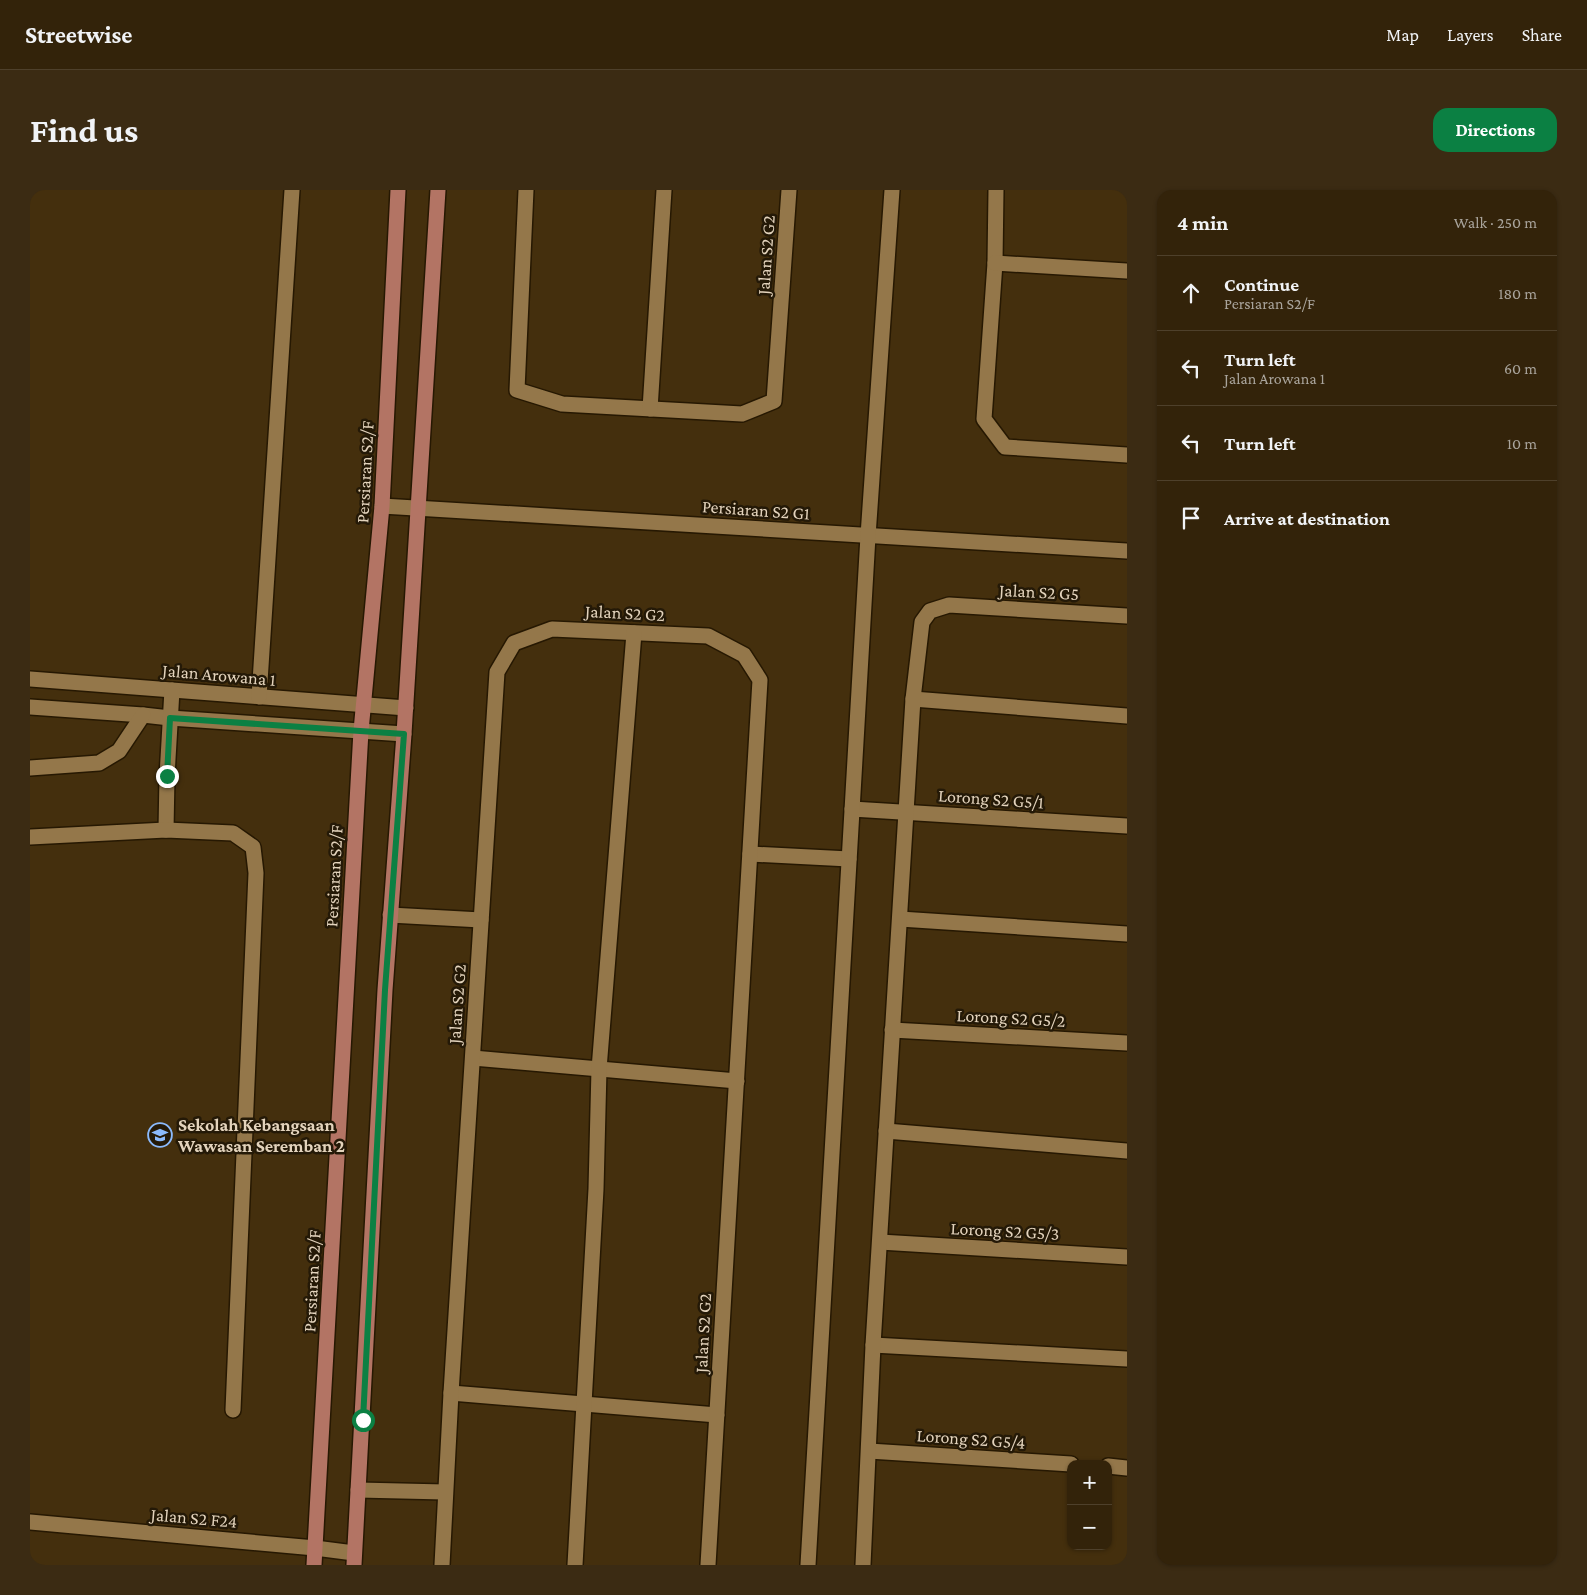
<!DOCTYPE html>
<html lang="en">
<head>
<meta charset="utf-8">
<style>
  :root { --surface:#33230a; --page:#3b2b13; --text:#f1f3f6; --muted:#a9a49c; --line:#4e402b; --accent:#0b8043 }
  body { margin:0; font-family:"Crimson Pro",serif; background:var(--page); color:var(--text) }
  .controls { position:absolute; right:15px; bottom:15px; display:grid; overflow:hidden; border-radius:10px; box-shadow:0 1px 4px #0004 }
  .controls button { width:45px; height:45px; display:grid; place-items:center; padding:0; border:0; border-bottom:1px solid var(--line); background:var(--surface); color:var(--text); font:25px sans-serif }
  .stop { position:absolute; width:15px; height:15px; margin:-11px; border:4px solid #0b8043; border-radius:50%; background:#fff }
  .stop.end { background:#0b8043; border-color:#fff; box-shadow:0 1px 5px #0008 }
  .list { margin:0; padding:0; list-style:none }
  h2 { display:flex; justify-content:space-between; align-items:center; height:65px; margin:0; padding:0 20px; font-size:21px }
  h2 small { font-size:16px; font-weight:400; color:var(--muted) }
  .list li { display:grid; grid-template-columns:32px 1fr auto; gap:15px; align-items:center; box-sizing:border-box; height:75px; padding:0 20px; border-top:1px solid var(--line) }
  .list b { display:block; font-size:19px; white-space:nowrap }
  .list p { margin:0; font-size:16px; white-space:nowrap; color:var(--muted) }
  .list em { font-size:16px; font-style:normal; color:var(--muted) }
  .icon { flex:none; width:28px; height:28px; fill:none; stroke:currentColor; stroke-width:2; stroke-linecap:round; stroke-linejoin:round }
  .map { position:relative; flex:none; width:1097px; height:1375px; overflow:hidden; border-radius:15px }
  header { display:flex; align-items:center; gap:30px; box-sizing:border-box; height:70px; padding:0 25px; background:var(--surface); border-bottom:1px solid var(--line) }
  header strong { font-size:24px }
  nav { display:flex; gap:28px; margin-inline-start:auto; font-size:18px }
  .intro { display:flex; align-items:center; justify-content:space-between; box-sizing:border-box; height:120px; padding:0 30px }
  h1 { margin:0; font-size:35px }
  .button { padding:12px 22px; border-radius:15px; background:var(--accent); color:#fff; font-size:18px; font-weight:700 }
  main { display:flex; gap:30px; padding:0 30px }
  aside { flex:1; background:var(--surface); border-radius:15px; box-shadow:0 1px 4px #0004 }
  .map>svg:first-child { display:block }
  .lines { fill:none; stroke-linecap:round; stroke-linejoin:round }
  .minor-casing { stroke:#261802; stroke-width:18 }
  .major-casing { stroke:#261802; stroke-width:18 }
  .minor { stroke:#94774a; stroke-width:15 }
  .major { stroke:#b37464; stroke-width:15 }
  .route { stroke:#0b8043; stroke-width:6 }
  .labels { text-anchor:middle; stroke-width:5; stroke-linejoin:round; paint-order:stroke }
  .street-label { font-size:18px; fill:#e3d3bc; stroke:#241907 }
  .poi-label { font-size:18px; font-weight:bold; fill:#e3d3bc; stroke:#241907; text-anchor:start }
</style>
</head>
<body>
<header>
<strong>Streetwise</strong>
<nav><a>Map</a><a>Layers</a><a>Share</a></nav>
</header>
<div class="intro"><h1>Find us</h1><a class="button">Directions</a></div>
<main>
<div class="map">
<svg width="1097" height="1375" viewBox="0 0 1097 1375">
  <rect width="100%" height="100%" fill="#442f0d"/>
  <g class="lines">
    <g class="minor-casing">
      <g id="minor">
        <polyline points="496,0 487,200 532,214 712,224 744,211 759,0"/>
        <polyline points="966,0 965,73 954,229 975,257 1097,265"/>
        <polyline points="965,73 1097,81"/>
        <polyline points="620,219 634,0"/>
        <polyline points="352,316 1097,361"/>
        <polyline points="0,489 376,518"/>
        <polyline points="229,507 262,0"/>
        <polyline points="883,509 1097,526"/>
        <polyline points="0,517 113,525 140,528 374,544"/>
        <polyline points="0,578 69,573 89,561 113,525"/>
        <polyline points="822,619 1097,636"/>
        <polyline points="136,640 137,586 142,500"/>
        <polyline points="0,647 136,640 203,643 223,657 226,683 203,1220"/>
        <polyline points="720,664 819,669"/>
        <polyline points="360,725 451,730"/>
        <polyline points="870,729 1097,744"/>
        <polyline points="862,840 1097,853"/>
        <polyline points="443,868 707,891"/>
        <polyline points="856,941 1097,961"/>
        <polyline points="850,1052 1097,1067"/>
        <polyline points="843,1155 1097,1169"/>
        <polyline points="421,1203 687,1225"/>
        <polyline points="839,1261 1041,1274"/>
        <polyline points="1078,1276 1097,1278"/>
        <polyline points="328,1300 415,1302"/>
        <polyline points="0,1332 285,1358 324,1363"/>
        <polyline points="412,1375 421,1203 467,482 484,453 522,439 678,446 714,465 730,490 678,1375"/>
        <polyline points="545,1375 566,999 569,879 604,443"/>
        <polyline points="778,1375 838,346 862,0"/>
        <polyline points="833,1375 843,1155 883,509 892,432 900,421 919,415 1097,426"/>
      </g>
    </g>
    <g class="major-casing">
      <g id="major">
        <polyline points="284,1375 331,541 352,316 368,0"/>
        <polyline points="324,1375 355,800 374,544 408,0"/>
      </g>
    </g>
    <use href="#minor" class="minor"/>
    <use href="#major" class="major"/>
  </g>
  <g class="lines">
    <polyline class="route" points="137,586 140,528 374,544 355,800 333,1230"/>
  </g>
  <defs>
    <g id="school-ring" transform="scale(1.25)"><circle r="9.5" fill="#241907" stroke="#8bbafc" stroke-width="1.5"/><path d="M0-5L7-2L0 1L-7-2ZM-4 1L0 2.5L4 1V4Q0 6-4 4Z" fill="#8bbafc"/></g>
  </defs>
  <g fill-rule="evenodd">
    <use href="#school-ring" x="130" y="945"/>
  </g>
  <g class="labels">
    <g class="street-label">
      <text transform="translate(736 65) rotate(-86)" y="6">Jalan S2 G2</text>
      <text transform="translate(335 282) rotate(-87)" y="6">Persiaran S2/F</text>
      <text transform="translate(726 320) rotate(4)" y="6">Persiaran S2 G1</text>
      <text transform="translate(1009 402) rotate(3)" y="6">Jalan S2 G5</text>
      <text transform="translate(595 423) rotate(3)" y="6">Jalan S2 G2</text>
      <text transform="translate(189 485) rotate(5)" y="6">Jalan Arowana 1</text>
      <text transform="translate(961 609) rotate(4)" y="6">Lorong S2 G5/1</text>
      <text transform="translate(304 686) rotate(-87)" y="6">Persiaran S2/F</text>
      <text transform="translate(427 814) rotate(-86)" y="6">Jalan S2 G2</text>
      <text transform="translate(981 828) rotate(3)" y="6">Lorong S2 G5/2</text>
      <text transform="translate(975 1041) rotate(3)" y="6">Lorong S2 G5/3</text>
      <text transform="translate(282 1091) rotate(-87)" y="6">Persiaran S2/F</text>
      <text transform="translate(673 1143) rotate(-87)" y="6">Jalan S2 G2</text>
      <text transform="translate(941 1249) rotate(4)" y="6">Lorong S2 G5/4</text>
      <text transform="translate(164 1328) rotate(5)" y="6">Jalan S2 F24</text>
    </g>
    <g class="poi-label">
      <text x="148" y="941">Sekolah Kebangsaan<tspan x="148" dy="21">Wawasan Seremban 2</tspan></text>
    </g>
  </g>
</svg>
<div class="controls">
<button>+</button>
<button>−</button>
</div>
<div class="stop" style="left:333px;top:1230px"></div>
<div class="stop end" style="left:137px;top:586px"></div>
</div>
<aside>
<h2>4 min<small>Walk · 250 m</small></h2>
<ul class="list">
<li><svg class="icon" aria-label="ahead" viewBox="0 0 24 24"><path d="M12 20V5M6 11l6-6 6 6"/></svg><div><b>Continue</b><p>Persiaran S2/F</p></div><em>180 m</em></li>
<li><svg class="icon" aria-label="left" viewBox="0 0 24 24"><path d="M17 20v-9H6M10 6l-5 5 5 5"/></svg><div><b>Turn left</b><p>Jalan Arowana 1</p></div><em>60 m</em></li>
<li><svg class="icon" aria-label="left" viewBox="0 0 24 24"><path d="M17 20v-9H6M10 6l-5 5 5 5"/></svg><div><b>Turn left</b></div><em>10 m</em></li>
<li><svg class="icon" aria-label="arrive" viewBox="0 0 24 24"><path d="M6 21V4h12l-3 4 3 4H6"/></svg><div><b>Arrive at destination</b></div></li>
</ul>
</aside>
</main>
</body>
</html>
